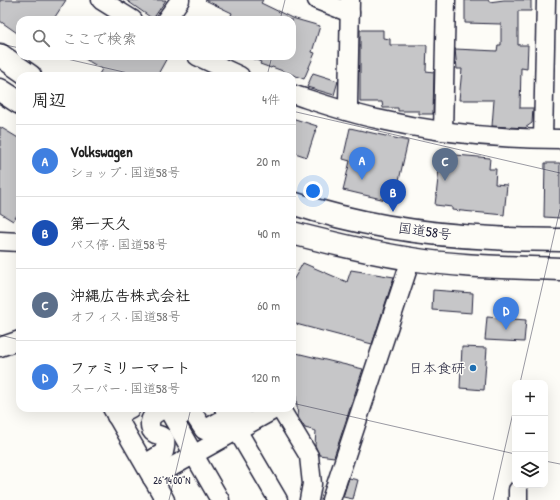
<!DOCTYPE html>
<html lang="ja">
<head>
<meta charset="utf-8">
<style>
  :root { --surface:#fff; --page:#f6f6f6; --text:#222; --muted:#767676; --line:#e0e0e0; --accent:#111827 }
  body { margin:0; font-family:"Patrick Hand","Klee One",sans-serif; background:var(--page); color:var(--text) }
  .controls { position:absolute; right:12px; bottom:12px; display:grid; overflow:hidden; border-radius:8px; box-shadow:0 4px 16px #0002 }
  .controls button { width:36px; height:36px; display:grid; place-items:center; padding:0; border:0; border-bottom:1px solid var(--line); background:var(--surface); color:var(--text); font:20px sans-serif }
  .you { position:absolute; left:313px; top:191px; width:14px; height:14px; margin:-10px; border:3px solid #fff; border-radius:50%; background:#1a73e8; box-shadow:0 0 0 6px #1a73e833 }
  .badge { display:grid; place-items:center; width:26px; height:26px; border-radius:50%; background:var(--accent); color:#fff; font-size:13px; font-weight:700 }
  .pin { position:absolute; translate:-50% -33px; filter:drop-shadow(0 1px 2px #0008) }
  .pin::after { content:''; position:absolute; top:21px; width:14px; height:12px; background:inherit; clip-path:polygon(0 0,100% 0,50% 100%) }
  .list { margin:0; padding:0; list-style:none }
  h2 { display:flex; justify-content:space-between; align-items:center; height:52px; margin:0; padding:0 16px; font-size:17px }
  h2 small { font-size:13px; font-weight:400; color:var(--muted) }
  .list li { display:grid; grid-template-columns:26px 1fr auto; gap:12px; align-items:center; box-sizing:border-box; height:72px; padding:0 16px; border-top:1px solid var(--line) }
  .list b { display:block; font-size:15px; white-space:nowrap }
  .list p { margin:0; font-size:13px; white-space:nowrap; color:var(--muted) }
  .list em { font-size:13px; font-style:normal; color:var(--muted) }
  .icon { flex:none; width:22px; height:22px; fill:none; stroke:currentColor; stroke-width:2; stroke-linecap:round; stroke-linejoin:round }
  .map { position:relative; flex:none; width:560px; height:500px; overflow:hidden }
  .search { position:absolute; background:var(--surface); box-shadow:0 4px 16px #0002; left:16px; top:16px; width:280px; height:44px; display:flex; align-items:center; gap:10px; box-sizing:border-box; padding:0 14px; border-radius:12px; color:var(--muted); font-size:15px }
  .panel { position:absolute; background:var(--surface); box-shadow:0 4px 16px #0002; left:16px; top:72px; width:280px; height:340px; border-radius:12px }
  .map>svg:first-child { display:block }
  .building { fill:#c6c6c8; stroke:#22223b }
  .lines { fill:none; stroke-linecap:round; stroke-linejoin:round }
  .minor-casing { stroke:#22223b; stroke-width:21 }
  .highway-casing { stroke:#22223b; stroke-width:25 }
  .minor { stroke:#fdfcf7; stroke-width:18 }
  .highway { stroke:#fdfcf7; stroke-width:22 }
  .ticks { fill:none; stroke:#22223b; stroke-width:1; stroke-opacity:0.45 }
  .poi-dot { fill:#1f6fb2; stroke:#fdfcf7; stroke-width:1.5 }
  .labels { text-anchor:middle; stroke-width:3; stroke-linejoin:round; paint-order:stroke }
  .street-label { font-size:14px; fill:#22223b; stroke:#fdfcf7 }
  .poi-label { font-size:14px; fill:#22223b; stroke:#fdfcf7; text-anchor:end }
  .ticks-label { font-size:10px; text-anchor:middle; fill:#22223b; stroke:#fdfcf7; stroke-width:3; stroke-linejoin:round; paint-order:stroke }
</style>
</head>
<body>
<div class="map">
<svg width="560" height="500" viewBox="0 0 560 500">
  <rect width="100%" height="100%" fill="#fdfcf7"/>
  <filter id="ink" filterUnits="userSpaceOnUse"><feTurbulence type="fractalNoise" baseFrequency=".025" numOctaves="2"/><feDisplacementMap in="SourceGraphic" scale="8" xChannelSelector="R" yChannelSelector="G"/><feConvolveMatrix kernelMatrix="1 2 1 2 8 2 1 2 1" color-interpolation-filters="sRGB"/></filter>
  <g filter="url(#ink)">
    <g class="building">
      <polygon points="0,0 66,0 53,20 20,20 20,35 0,21"/>
      <polygon points="126,0 166,0 153,19"/>
      <polygon points="205,0 263,0 261,3 292,18 320,26 312,52 315,53 304,79 272,67 271,68 260,64 261,62 246,56 292,56 292,20 229,20 232,13"/>
      <polygon points="465,0 489,0 489,2 504,0 531,0 531,11 518,11 518,45 528,45 527,69 521,68 520,108 533,108 532,123 525,128 492,126 494,100 459,100 462,69 457,69 455,49 497,51 498,45 501,45 501,24 465,23"/>
      <polygon points="360,30 383,30 383,38 390,39 390,45 427,45 426,71 434,72 433,114 419,114 419,111 398,111 398,108 383,108 382,102 360,102"/>
      <polygon points="80,56 168,56 157,76 98,76 102,69"/>
      <polygon points="313,73 338,81 334,95 307,87"/>
      <polygon points="292,118 317,126 307,157 292,152"/>
      <polygon points="0,127 20,139 20,211 13,221 0,213"/>
      <polygon points="350,128 408,141 394,202 343,190 350,161 343,159"/>
      <polygon points="441,152 456,155 490,158 489,169 496,169 495,184 507,185 504,215 452,210 452,207 435,205"/>
      <polygon points="545,163 560,163 560,218 544,217"/>
      <polygon points="303,263 347,282 351,270 394,277 372,344 292,323 292,282"/>
      <polygon points="433,290 473,293 472,313 432,310"/>
      <polygon points="487,317 526,320 524,342 485,340"/>
      <polygon points="462,347 487,348 484,390 460,388"/>
      <polygon points="292,352 363,369 334,457 319,455 315,445 316,431 305,428 298,417 294,378 292,378"/>
      <polygon points="349,478 358,480 353,499 343,497"/>
    </g>
    <g class="lines">
      <g class="minor-casing">
        <g id="minor">
          <polyline points="101,0 133,20"/>
          <polyline points="317,0 350,13"/>
          <polyline points="166,20 180,0"/>
          <polyline points="197,56 240,76"/>
          <path d="M292 94C320 103 348 113 377 119 437 133 499 139 560 139"/>
          <polyline points="347,111 348,104 350,0"/>
          <polyline points="443,131 446,0"/>
          <polyline points="543,138 546,0"/>
          <polyline points="0,241 20,242"/>
          <polyline points="0,347 20,340"/>
          <polyline points="112,408 165,500"/>
          <polyline points="167,408 220,500"/>
          <polyline points="224,408 278,500"/>
          <polyline points="280,408 309,456 312,484 309,500"/>
          <polyline points="116,416 131,408"/>
          <polyline points="174,420 191,410 204,430 243,408"/>
          <path d="M145 464 164 452C165 448 166 444 165 440 162 434 158 436 154 433 151 431 150 429 150 425 149 415 158 412 166 408"/>
          <polyline points="152,478 277,408"/>
          <polyline points="331,500 411,259"/>
          <polyline points="518,500 518,490"/>
        </g>
      </g>
      <g class="highway-casing">
        <g id="highway">
          <polyline points="0,55 30,76"/>
          <polyline points="0,90 20,103"/>
          <path d="M292 203C356 224 426 235 493 238 515 240 538 239 560 240"/>
          <path d="M292 233C331 243 371 253 411 259 460 267 510 267 560 269"/>
        </g>
      </g>
      <use href="#minor" class="minor"/>
      <use href="#highway" class="highway"/>
    </g>
  </g>
  <path class="ticks" d="M280 20 285 0M0 44 20 48M54 56 141 76M267 76 272 56M292 111 560 173M0 335 20 340M520 383 560 209M292 403 515 454M545 461 560 464M169 500 191 408M493 500 515 404"/>
  <circle class="poi-dot" cx="473" cy="368" r="4"/>
  <g class="labels">
    <g class="street-label">
      <text transform="translate(425 231) rotate(8)" y="5">国道58号</text>
    </g>
    <g class="poi-label">
      <text x="465" y="373">日本食研</text>
    </g>
  </g>
  <g class="ticks-label">
    <text x="172" y="484">26°14'00"N</text>
  </g>
</svg>
<div class="controls">
<button>+</button>
<button>−</button>
<button><svg class="icon" aria-label="layers" viewBox="0 0 24 24"><path d="M12 4l9 5-9 5-9-5zM3 14l9 5 9-5"/></svg></button>
</div>
<div class="you"></div>
<div class="pin badge" style="left:362px;top:180px;background:#3f7fe0">A</div>
<div class="pin badge" style="left:393px;top:212px;background:#1a4fb4">B</div>
<div class="pin badge" style="left:445px;top:181px;background:#5c6f8a">C</div>
<div class="pin badge" style="left:506px;top:330px;background:#3f7fe0">D</div>
<div class="search"><svg class="icon" aria-label="search" viewBox="0 0 24 24"><circle cx="10" cy="10" r="6"/><path d="M15 15l6 6"/></svg>ここで検索</div>
<section class="panel">
<h2>周辺<small>4件</small></h2>
<ul class="list">
<li><span class="badge" style="background:#3f7fe0">A</span><div><b>Volkswagen</b><p>ショップ · 国道58号</p></div><em>20 m</em></li>
<li><span class="badge" style="background:#1a4fb4">B</span><div><b>第一天久</b><p>バス停 · 国道58号</p></div><em>40 m</em></li>
<li><span class="badge" style="background:#5c6f8a">C</span><div><b>沖縄広告株式会社</b><p>オフィス · 国道58号</p></div><em>60 m</em></li>
<li><span class="badge" style="background:#3f7fe0">D</span><div><b>ファミリーマート</b><p>スーパー · 国道58号</p></div><em>120 m</em></li>
</ul>
</section>
</div>
</body>
</html>
